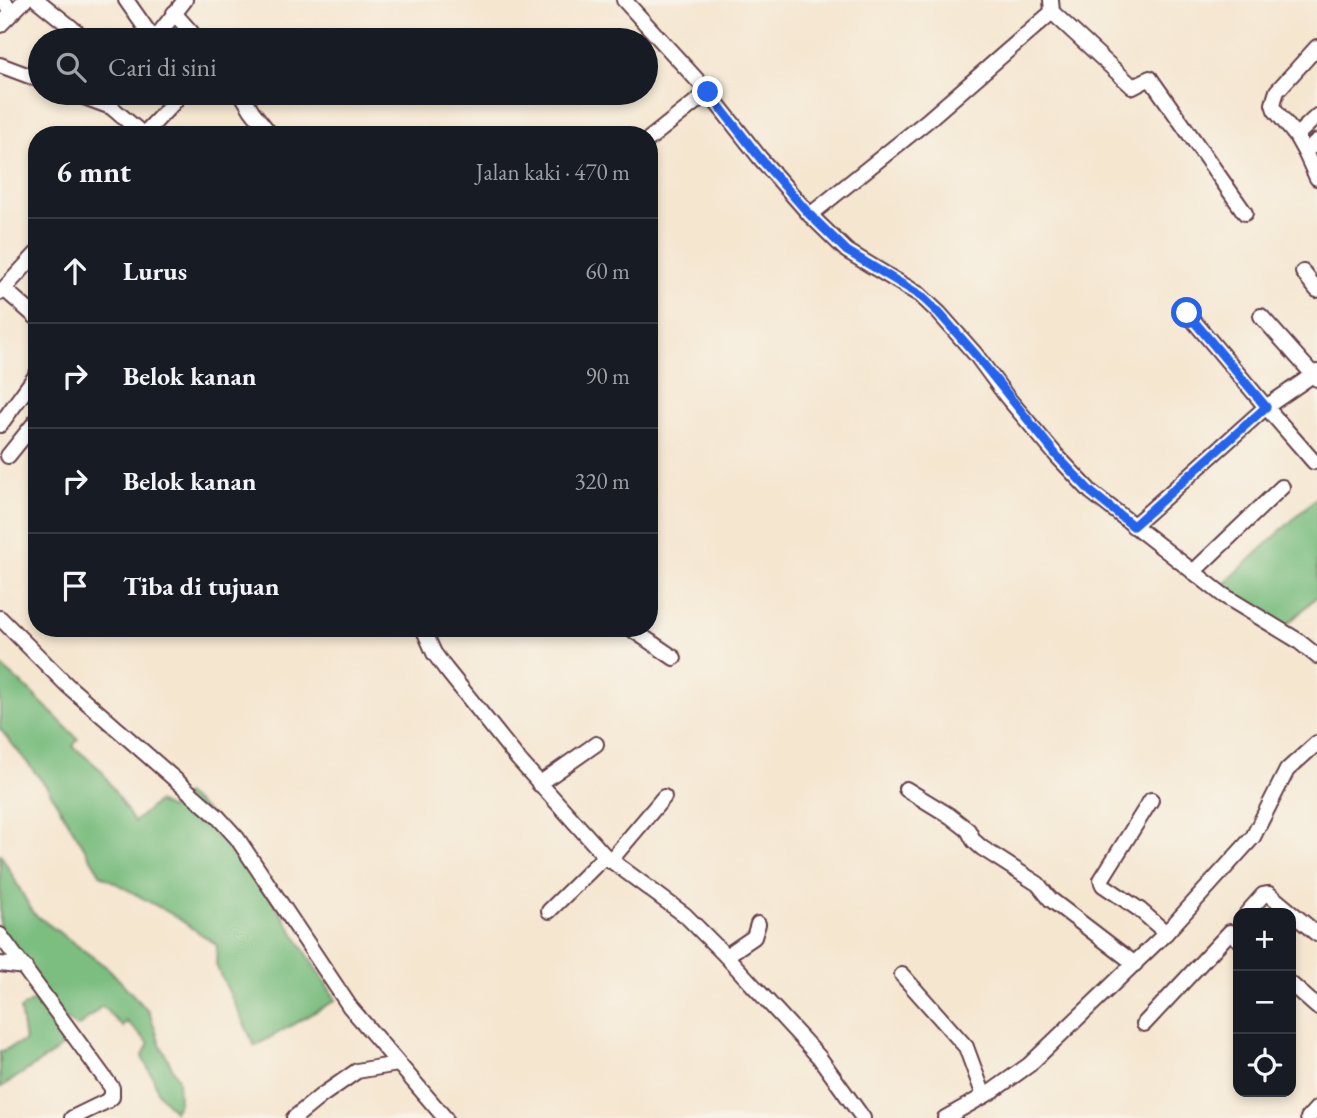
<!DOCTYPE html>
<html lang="id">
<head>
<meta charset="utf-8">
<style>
  :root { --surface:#171b24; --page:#242831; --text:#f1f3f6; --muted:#9ea1a6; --line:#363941 }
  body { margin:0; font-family:"EB Garamond",serif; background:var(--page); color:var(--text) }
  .controls { position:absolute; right:21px; bottom:21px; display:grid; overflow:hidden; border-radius:14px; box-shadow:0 4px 10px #0003 }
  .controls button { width:63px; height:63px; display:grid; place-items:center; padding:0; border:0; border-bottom:2px solid var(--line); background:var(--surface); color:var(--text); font:35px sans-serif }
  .stop { position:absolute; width:21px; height:21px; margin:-16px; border:5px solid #2563eb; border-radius:50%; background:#fff }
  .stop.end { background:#2563eb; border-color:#fff; box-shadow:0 2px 7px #0008 }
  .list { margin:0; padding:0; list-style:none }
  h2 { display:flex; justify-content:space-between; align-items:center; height:91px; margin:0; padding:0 28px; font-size:30px }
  h2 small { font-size:23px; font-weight:400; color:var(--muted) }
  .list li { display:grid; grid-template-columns:46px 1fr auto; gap:21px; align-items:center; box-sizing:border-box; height:105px; padding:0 28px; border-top:2px solid var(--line) }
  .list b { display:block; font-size:26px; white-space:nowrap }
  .list em { font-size:23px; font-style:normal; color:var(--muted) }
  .icon { flex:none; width:38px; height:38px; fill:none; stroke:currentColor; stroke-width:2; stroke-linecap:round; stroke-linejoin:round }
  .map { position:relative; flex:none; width:1317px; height:1118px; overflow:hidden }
  .search { position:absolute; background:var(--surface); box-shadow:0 4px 10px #0003; left:28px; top:28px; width:630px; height:77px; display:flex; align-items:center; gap:18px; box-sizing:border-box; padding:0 24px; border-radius:38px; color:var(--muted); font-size:26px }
  .panel { position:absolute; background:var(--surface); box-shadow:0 4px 10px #0003; left:28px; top:126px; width:630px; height:511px; border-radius:28px }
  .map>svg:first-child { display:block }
  .forest { fill:#7bbd80; stroke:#626e56; stroke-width:2 }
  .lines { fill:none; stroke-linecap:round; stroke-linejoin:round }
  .minor-casing { stroke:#643d44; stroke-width:18 }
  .minor { stroke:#fff; stroke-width:14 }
  .route { stroke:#2563eb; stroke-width:9 }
</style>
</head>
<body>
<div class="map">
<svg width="1317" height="1118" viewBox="0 0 1317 1118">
  <rect width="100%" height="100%" fill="#f7f3e8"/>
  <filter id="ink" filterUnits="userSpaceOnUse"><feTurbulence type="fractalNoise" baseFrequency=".0143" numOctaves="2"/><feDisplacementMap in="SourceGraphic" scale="14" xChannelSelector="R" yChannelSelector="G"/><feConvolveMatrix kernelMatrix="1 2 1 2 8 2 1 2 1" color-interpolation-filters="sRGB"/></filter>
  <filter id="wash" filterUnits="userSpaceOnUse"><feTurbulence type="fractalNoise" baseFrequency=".00686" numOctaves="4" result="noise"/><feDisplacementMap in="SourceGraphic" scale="28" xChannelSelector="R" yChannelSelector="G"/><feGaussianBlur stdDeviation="1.57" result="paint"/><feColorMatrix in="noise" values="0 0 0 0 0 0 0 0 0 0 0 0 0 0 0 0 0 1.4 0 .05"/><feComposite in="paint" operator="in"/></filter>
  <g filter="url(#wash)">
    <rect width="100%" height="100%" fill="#f5e6d0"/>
    <g class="forest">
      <polygon points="1317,497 1317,596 1285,627 1223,585"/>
      <polygon points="0,665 31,692 78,739 73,746 101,770 134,822 157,802 170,809 185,794 228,829 336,1000 255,1046 216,965 217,945 173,915 101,875 47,787 0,729"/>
      <polygon points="0,853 33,913 109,969 149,1012 161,1046 178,1079 179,1102 174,1111 158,1093 153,1077 142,1057 149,1043 126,1021 123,1027 102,1006 78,1027 59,1016 0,938"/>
      <polygon points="39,997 70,1042 0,1088 0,1052 25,1041 20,1009"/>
    </g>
  </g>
  <g filter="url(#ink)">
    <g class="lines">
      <g class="minor-casing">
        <g id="minor">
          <polyline points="3,0 12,12"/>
          <polyline points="37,0 87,40"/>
          <polyline points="126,0 154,40"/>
          <polyline points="624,0 708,92 760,158 810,215 847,251 920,295 939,313 976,355 1007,397 1057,456 1091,492 1223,595 1297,640 1317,656"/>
          <polyline points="1052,12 1133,87 1150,78 1245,213"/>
          <polyline points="174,13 191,32 196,40"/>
          <polyline points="0,25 25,0"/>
          <polyline points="154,40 185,0"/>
          <polyline points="0,65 40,80"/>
          <polyline points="73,93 111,107 144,135"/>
          <polyline points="241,93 252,111 271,135"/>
          <polyline points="143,135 176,100"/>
          <polyline points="1296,136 1317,116"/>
          <polyline points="649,139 708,92"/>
          <polyline points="1317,141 1305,152 1317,178"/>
          <polyline points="1305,152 1296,136 1275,110 1273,104 1277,91 1317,47"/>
          <polyline points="810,215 927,121 1052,12 1051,0"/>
          <polyline points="1303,272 1317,290"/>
          <polyline points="4,289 37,318"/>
          <polyline points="0,293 37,253"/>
          <polyline points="1261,316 1317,379"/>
          <polyline points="0,425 37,374"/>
          <polyline points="8,456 37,420"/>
          <polyline points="1314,462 1266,407 1317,372"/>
          <polyline points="1133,526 1266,407 1187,313"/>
          <polyline points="1193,572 1282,487"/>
          <polyline points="0,618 67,685 218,817 237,838 350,1007 445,1118"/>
          <polyline points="423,628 434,653 445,668 518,759 605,856 685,915 726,956 819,1057 863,1118"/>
          <polyline points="630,628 674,658"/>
          <polyline points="539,784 596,744"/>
          <polyline points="906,789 950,816 968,830 974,841 982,848 1038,884 1050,899 1135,964"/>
          <polyline points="1151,800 1101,880 1103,885 1140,910 1166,933"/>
          <polyline points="610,861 664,797"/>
          <polyline points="549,911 605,856"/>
          <polyline points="1247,913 1263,895 1269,894 1317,934"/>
          <polyline points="0,935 112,1088 112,1097 107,1101 72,1118"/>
          <polyline points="726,956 754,937 758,924"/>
          <polyline points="0,964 25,967"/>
          <polyline points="902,975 966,1047 984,1096"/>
          <polyline points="1291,984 1317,1007"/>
          <polyline points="1144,1024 1230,932 1238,939"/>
          <polyline points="294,1118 321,1096 357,1071 398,1064"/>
          <polyline points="945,1118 991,1092 1029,1065 1166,933 1253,837 1287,770 1317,743"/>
          <polyline points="1308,1118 1317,1108"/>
        </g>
      </g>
      <use href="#minor" class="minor"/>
    </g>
  </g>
  <g class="lines" filter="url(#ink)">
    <polyline class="route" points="708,92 760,158 810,215 847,251 920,295 939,313 976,355 1057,456 1091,492 1133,526 1266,407 1187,313"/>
  </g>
</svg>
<div class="controls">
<button>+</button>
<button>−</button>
<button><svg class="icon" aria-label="locate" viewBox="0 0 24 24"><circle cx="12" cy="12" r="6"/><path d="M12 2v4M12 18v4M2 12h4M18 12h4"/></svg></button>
</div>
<div class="stop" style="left:1187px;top:313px"></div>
<div class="stop end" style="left:708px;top:92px"></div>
<div class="search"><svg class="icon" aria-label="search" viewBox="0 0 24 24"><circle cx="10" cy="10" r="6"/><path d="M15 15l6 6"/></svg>Cari di sini</div>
<section class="panel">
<h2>6 mnt<small>Jalan kaki · 470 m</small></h2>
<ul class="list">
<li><svg class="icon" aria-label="ahead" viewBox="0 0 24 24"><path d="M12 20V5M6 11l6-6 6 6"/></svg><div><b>Lurus</b></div><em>60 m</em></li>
<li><svg class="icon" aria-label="right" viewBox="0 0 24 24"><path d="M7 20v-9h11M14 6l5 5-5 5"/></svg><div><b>Belok kanan</b></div><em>90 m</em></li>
<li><svg class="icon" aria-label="right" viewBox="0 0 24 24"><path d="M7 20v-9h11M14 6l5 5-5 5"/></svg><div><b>Belok kanan</b></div><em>320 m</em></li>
<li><svg class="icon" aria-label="arrive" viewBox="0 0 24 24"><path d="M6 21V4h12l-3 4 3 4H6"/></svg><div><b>Tiba di tujuan</b></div></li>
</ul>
</section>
</div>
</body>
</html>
